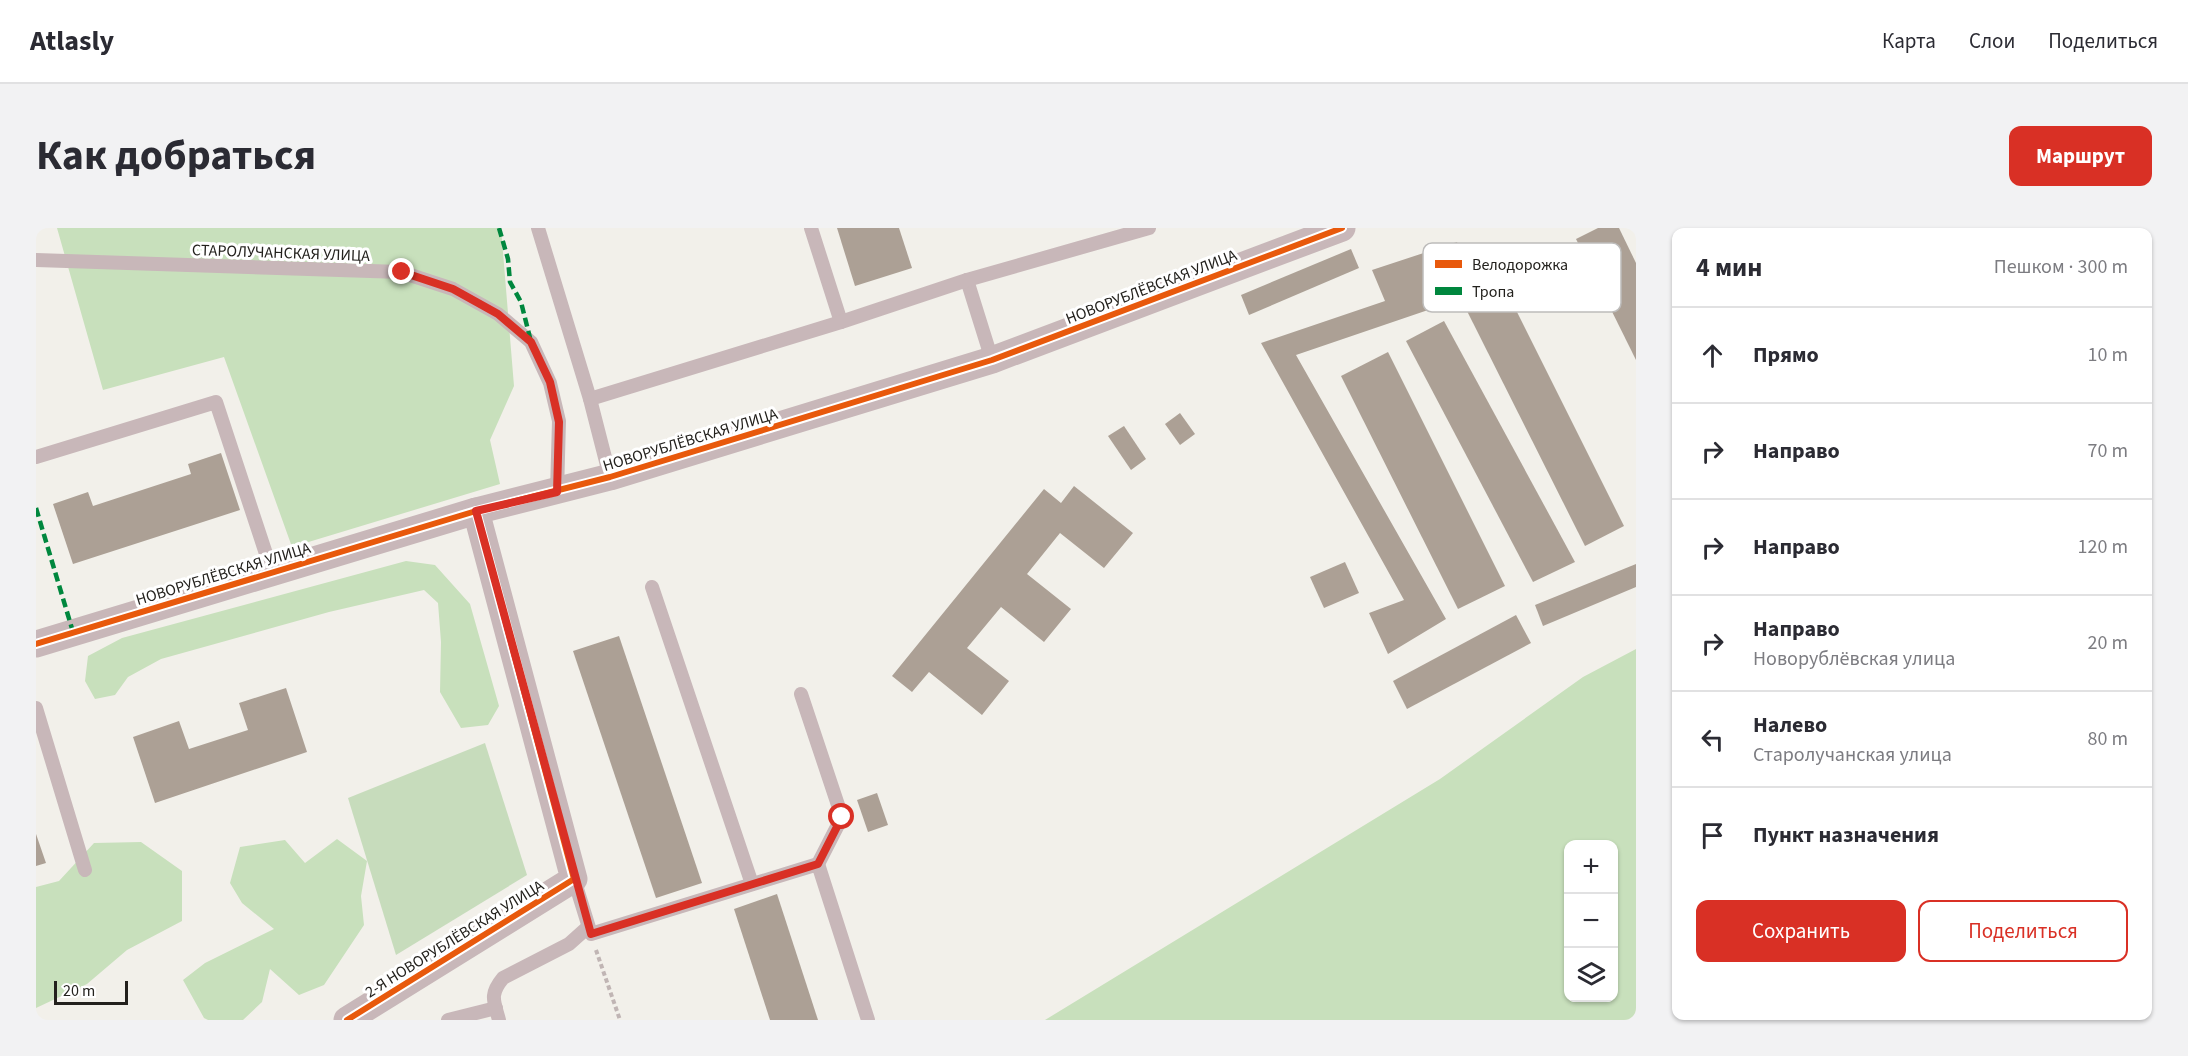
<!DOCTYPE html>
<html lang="ru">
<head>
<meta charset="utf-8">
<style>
  :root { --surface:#fff; --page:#f2f2f3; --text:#2b2b33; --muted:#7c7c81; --line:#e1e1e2; --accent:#d93025 }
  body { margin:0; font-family:"Source Sans 3",sans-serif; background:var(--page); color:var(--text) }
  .controls { position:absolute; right:18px; bottom:18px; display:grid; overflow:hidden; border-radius:12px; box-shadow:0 2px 4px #0004 }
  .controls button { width:54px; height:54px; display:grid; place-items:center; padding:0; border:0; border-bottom:2px solid var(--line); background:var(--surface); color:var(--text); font:30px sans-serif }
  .scale { position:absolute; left:18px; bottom:15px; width:74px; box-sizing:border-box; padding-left:6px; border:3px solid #23211d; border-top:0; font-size:16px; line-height:21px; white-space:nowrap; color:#23211d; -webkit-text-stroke:4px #fff; paint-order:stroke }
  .stop { position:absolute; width:18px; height:18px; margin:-14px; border:4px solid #d93025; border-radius:50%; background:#fff }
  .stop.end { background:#d93025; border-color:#fff; box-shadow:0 2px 6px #0008 }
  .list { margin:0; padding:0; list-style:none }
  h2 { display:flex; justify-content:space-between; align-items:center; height:78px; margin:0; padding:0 24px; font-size:26px }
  h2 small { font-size:20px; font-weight:400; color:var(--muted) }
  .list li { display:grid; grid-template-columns:39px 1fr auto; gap:18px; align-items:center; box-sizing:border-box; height:96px; padding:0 24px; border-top:2px solid var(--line) }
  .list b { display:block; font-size:22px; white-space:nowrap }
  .list p { margin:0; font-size:20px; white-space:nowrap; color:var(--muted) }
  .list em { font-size:20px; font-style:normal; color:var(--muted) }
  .actions { display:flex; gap:12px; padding:18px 24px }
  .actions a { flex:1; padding:14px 0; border:2px solid var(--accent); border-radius:12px; text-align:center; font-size:21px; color:var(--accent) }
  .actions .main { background:var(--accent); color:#fff }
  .icon { flex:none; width:33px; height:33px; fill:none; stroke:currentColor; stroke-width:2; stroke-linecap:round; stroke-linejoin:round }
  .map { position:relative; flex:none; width:1600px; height:792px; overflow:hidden; border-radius:12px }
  header { display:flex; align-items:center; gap:36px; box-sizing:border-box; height:84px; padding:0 30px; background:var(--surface); border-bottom:2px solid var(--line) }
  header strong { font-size:28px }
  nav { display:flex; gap:33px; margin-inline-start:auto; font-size:21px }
  .intro { display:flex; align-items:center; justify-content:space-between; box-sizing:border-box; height:144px; padding:0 36px }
  h1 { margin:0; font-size:42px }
  .button { padding:15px 27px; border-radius:12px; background:var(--accent); color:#fff; font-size:21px; font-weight:700 }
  main { display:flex; gap:36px; padding:0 36px }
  aside { flex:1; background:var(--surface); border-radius:12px; box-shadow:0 2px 4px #0004 }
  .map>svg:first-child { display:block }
  .green { fill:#c7dcbc }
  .forest { fill:#c8e0bc; fill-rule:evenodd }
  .building { fill:#aca095 }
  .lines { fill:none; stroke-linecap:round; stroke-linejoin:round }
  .path { stroke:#c0b5b4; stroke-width:4; stroke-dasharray:4.5 3; stroke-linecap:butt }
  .service { stroke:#c8b7b9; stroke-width:14 }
  .minor { stroke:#c8b7b9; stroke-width:27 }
  .quiet { stroke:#00873e; stroke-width:4.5; stroke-dasharray:9 4.5; stroke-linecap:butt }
  .cycleway-casing { stroke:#fff; stroke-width:10 }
  .cycleway { stroke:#e8590c; stroke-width:6 }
  .route { stroke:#d93025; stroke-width:8 }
  .labels { text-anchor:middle; stroke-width:6; stroke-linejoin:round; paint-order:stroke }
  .street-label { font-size:16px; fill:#23211d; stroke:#fff }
  .key { fill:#fff; stroke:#bdbcbb; stroke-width:1.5 }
  .key-label { font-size:16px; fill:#23211d }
</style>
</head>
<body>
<header>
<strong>Atlasly</strong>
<nav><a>Карта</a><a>Слои</a><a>Поделиться</a></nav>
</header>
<div class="intro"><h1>Как добраться</h1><a class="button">Маршрут</a></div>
<main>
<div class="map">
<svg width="1600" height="792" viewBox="0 0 1600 792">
  <rect width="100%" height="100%" fill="#f2f0ea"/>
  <polygon class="green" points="449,515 491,647 360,727 312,570"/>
  <g class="forest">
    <polygon points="21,0 465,0 478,158 454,212 464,256 256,319 188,129 67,162"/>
    <polygon points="370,333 399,337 434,376 463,478 452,497 425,500 404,464 405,414 402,375 388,362 293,384 125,431 92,449 79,467 59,471 49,453 52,428 86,410"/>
    <path d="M1600 421V792H1009L1404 551 1547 449ZM1532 616H1578V770H1532Z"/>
    <polygon points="301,611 331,633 325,668 328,697 288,757 263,767 234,741 226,774 207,792 172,792 168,790 147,752 169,735 238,701 206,675 194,655 204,619 249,612 269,635"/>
    <polygon points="105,614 146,643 146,693 91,722 51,756 0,780 0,659 23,653 58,615"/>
  </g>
  <g class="building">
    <polygon points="801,0 863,0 876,40 819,58"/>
    <polygon points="1562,0 1583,0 1600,35 1600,132 1540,11"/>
    <polygon points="1421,14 1429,37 1388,56 1395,81 1260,127 1410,391 1352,426 1333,385 1368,372 1225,115 1349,73 1336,42"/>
    <polygon points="1315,21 1323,40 1213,87 1205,67"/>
    <polygon points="1469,60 1588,298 1549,318 1429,79"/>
    <polygon points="1408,93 1539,334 1497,354 1370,113"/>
    <polygon points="1352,124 1469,358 1422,381 1305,148"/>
    <polygon points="1144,185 1159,206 1144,217 1129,196"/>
    <polygon points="1088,198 1110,231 1095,242 1072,208"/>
    <polygon points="185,225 204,282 37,336 17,276 52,264 57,278 155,246 152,236"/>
    <polygon points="1038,258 1097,305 1068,340 1024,305 991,346 1035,381 1008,414 965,379 931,420 973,453 946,487 893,444 876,464 856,448 1008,261 1025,275"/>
    <polygon points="1309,334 1323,365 1288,380 1274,349"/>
    <polygon points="1600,336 1600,359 1507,398 1499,377"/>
    <polygon points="1480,387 1495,415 1371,481 1357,453"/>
    <polygon points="583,408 666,655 620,670 537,423"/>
    <polygon points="250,460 271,524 119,575 97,509 143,493 153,521 212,502 203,475"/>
    <polygon points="841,565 852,597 832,604 821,572"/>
    <polygon points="0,606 10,635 0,638"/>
    <polygon points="741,666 782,792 734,792 698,681"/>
  </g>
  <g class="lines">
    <polyline class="path" points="560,722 584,792"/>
    <g class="service">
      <polyline points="502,0 554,171 574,249"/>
      <polyline points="775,0 805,94"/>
      <polyline points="0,32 365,44 417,61 462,86 495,114 514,155 523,193 521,264"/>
      <polyline points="931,52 956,132"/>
      <polyline points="554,171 805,94 931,52 1113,0"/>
      <polyline points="0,229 180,174 236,344"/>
      <polyline points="616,359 716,656"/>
      <polyline points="765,466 806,589 782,636"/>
      <polyline points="0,480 49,642"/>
      <polyline points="538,651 555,706 782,636 832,792"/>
      <polyline points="412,792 460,780"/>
      <path d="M463 792C458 773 453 767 467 750L533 716 552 699"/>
    </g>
    <g class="minor">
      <polyline points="0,416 440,283 574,249 956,132 1306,0"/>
      <polyline points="311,792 538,651 440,283"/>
    </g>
    <g class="quiet">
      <polyline points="463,0 472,31 474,54 485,74 495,114"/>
      <polyline points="0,280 37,404"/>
    </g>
    <g class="cycleway-casing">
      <g id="cycleway">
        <polyline points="0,416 440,283 574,249 956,132 1306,0"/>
        <polyline points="311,792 538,651 440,283"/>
      </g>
    </g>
    <use href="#cycleway" class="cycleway"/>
  </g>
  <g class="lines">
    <polyline class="route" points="366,44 417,61 462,86 495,114 514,154 523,194 521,264 440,283 555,706 782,636 806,589"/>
  </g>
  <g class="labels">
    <g class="street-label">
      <text transform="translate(245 24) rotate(2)" y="6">СТАРОЛУЧАНСКАЯ УЛИЦА</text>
      <text transform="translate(1115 58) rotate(-21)" y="6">НОВОРУБЛЁВСКАЯ УЛИЦА</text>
      <text transform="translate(654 211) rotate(-17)" y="6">НОВОРУБЛЁВСКАЯ УЛИЦА</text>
      <text transform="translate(187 345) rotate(-17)" y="6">НОВОРУБЛЁВСКАЯ УЛИЦА</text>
      <text transform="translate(418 710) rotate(-32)" y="6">2-Я НОВОРУБЛЁВСКАЯ УЛИЦА</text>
    </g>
  </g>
  <rect x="1387" y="15" width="198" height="69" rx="9" class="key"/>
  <rect x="1399" y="32" width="27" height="8" fill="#e8590c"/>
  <rect x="1399" y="59" width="27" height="8" fill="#00873e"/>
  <g class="key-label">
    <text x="1436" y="42">Велодорожка</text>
    <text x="1436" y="69">Тропа</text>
  </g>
</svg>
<div class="controls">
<button>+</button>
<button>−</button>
<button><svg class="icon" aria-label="layers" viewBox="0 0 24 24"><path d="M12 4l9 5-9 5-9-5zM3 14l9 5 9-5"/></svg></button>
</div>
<div class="scale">20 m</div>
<div class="stop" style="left:806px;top:589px"></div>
<div class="stop end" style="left:366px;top:44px"></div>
</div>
<aside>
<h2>4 мин<small>Пешком · 300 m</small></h2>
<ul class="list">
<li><svg class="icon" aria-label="ahead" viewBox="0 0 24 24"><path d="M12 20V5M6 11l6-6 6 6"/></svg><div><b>Прямо</b></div><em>10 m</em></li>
<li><svg class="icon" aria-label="right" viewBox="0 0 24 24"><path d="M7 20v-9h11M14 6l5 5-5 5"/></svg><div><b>Направо</b></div><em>70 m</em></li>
<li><svg class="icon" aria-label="right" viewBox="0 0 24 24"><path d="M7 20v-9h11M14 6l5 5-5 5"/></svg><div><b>Направо</b></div><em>120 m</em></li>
<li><svg class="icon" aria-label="right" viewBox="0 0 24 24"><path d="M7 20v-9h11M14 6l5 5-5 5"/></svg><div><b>Направо</b><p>Новорублёвская улица</p></div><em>20 m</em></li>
<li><svg class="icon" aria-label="left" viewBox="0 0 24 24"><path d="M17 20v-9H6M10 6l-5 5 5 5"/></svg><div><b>Налево</b><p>Старолучанская улица</p></div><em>80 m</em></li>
<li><svg class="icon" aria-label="arrive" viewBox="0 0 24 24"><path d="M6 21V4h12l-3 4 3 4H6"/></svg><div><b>Пункт назначения</b></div></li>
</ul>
<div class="actions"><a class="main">Сохранить</a><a>Поделиться</a></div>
</aside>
</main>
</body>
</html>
